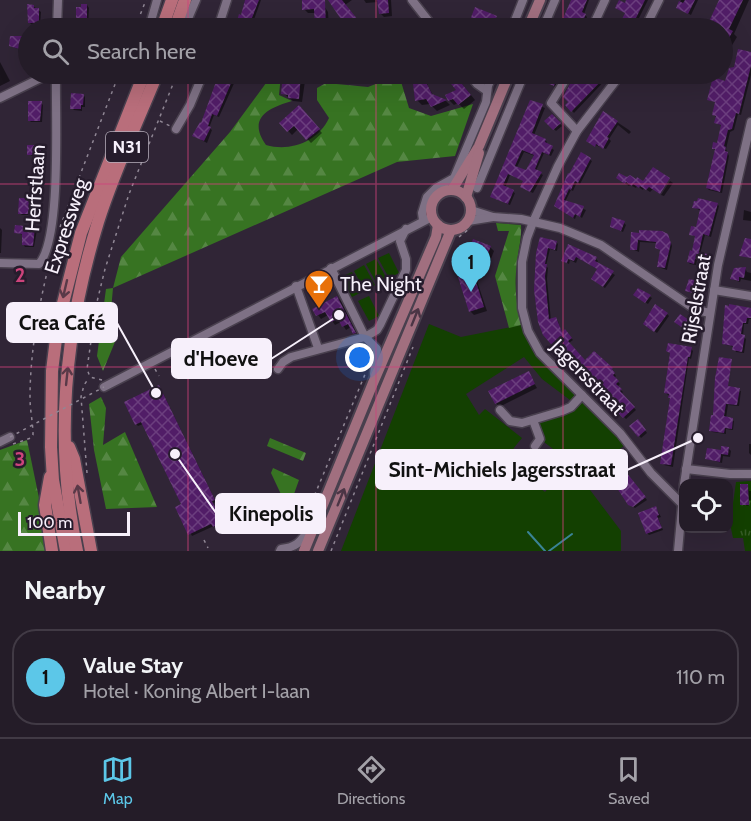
<!DOCTYPE html>
<html lang="en">
<head>
<meta charset="utf-8">
<style>
  :root { --surface:#241c28; --page:#2c2530; --text:#f1f3f6; --muted:#a3a1a8; --line:#413a45; --accent:#5cc7e8 }
  body { margin:0; font-family:Cabin,sans-serif; background:var(--page); color:var(--text) }
  .controls { position:absolute; right:18px; bottom:18px; display:grid; overflow:hidden; border-radius:12px; box-shadow:0 6px 24px #0002 }
  .controls button { width:54px; height:54px; display:grid; place-items:center; padding:0; border:0; border-bottom:2px solid var(--line); background:var(--surface); color:var(--text); font:30px sans-serif }
  .scale { position:absolute; left:18px; bottom:15px; width:112px; box-sizing:border-box; padding-left:6px; border:3px solid #f7f0fb; border-top:0; font-size:16px; line-height:21px; white-space:nowrap; color:#f7f0fb; -webkit-text-stroke:4px #261c2c; paint-order:stroke }
  .you { position:absolute; left:360px; top:358px; width:21px; height:21px; margin:-15px; border:4px solid #fff; border-radius:50%; background:#1a73e8; box-shadow:0 0 0 9px #1a73e833 }
  .badge { display:grid; place-items:center; width:39px; height:39px; border-radius:50%; background:var(--accent); color:#111; font-size:20px; font-weight:700 }
  .pin { position:absolute; translate:-50% -50px; filter:drop-shadow(0 2px 3px #0008) }
  .pin::after { content:''; position:absolute; top:32px; width:21px; height:18px; background:inherit; clip-path:polygon(0 0,100% 0,50% 100%) }
  .list { margin:0; padding:0; list-style:none }
  h2 { display:flex; justify-content:space-between; align-items:center; height:78px; margin:0; padding:0 24px; font-size:26px }
  h2 small { font-size:20px; font-weight:400; color:var(--muted) }
  .list li { display:grid; grid-template-columns:39px 1fr auto; gap:18px; align-items:center; box-sizing:border-box; height:96px; margin:0 12px 12px; padding:0 12px; border:2px solid var(--line); border-radius:24px }
  .list b { display:block; font-size:22px; white-space:nowrap }
  .list p { margin:0; font-size:20px; white-space:nowrap; color:var(--muted) }
  .list em { font-size:20px; font-style:normal; color:var(--muted) }
  .icon { flex:none; width:33px; height:33px; fill:none; stroke:currentColor; stroke-width:2; stroke-linecap:round; stroke-linejoin:round }
  .map { position:relative; flex:none; width:751px; height:551px; overflow:hidden }
  .search { position:absolute; background:var(--surface); box-shadow:0 6px 24px #0002; left:18px; right:18px; top:18px; height:66px; display:flex; align-items:center; gap:15px; box-sizing:border-box; padding:0 21px; border-radius:33px; color:var(--muted); font-size:22px }
  .sheet { height:186px; background:var(--surface) }
  nav { display:flex; justify-content:space-around; align-items:center; box-sizing:border-box; height:84px; border-top:2px solid var(--line); background:var(--surface); font-size:16px; color:var(--muted) }
  nav a { display:grid; justify-items:center; gap:3px }
  nav .on { color:var(--accent) }
  .map>svg:first-child { display:block }
  .grass { fill:#134001; fill-rule:evenodd }
  .forest { fill:url(#forest-firs) }
  .park { fill:url(#park-tufts) }
  .shadow { fill:#0007; fill-rule:evenodd }
  .lines { fill:none; stroke-linecap:round; stroke-linejoin:round }
  .stream { stroke:#3a8396; stroke-width:2 }
  .building { fill:url(#building-cross-hatch); fill-rule:evenodd }
  .minor-casing { stroke:#49404e; stroke-width:11 }
  .major-casing { stroke:#49404e; stroke-width:14 }
  .highway-casing { stroke:#49404e; stroke-width:15 }
  .path { stroke:#908795; stroke-width:1.5; stroke-dasharray:3 4.5; stroke-linecap:butt }
  .minor { stroke:#7e7185; stroke-width:8 }
  .major { stroke:#a16f7f; stroke-width:10 }
  .highway { stroke:#b96e7b; stroke-width:12 }
  .path-bridge { stroke:#908795; stroke-width:1.5; stroke-dasharray:3 4.5; stroke-linecap:butt }
  .oneway { stroke:#593948 }
  .oneway2 { stroke:#4b3545 }
  .grid { fill:none; stroke:#cd437b; stroke-width:1.5; stroke-opacity:0.55 }
  .labels { text-anchor:middle; stroke-width:5; stroke-linejoin:round; paint-order:stroke }
  .shield { fill:#261c2c; stroke:#b8b0bd; stroke-width:1.5 }
  .shield-label { font-size:18px; font-weight:bold; fill:#f7f0fb }
  .street-label { font-size:20px; fill:#f7f0fb; stroke:#261c2c }
  .poi-label { font-size:20px; fill:#f7f0fb; stroke:#261c2c; text-anchor:start }
  .grid-label { font-size:20px; text-anchor:middle; font-weight:bold; fill:#cd437b; stroke:#261c2c; stroke-width:5; stroke-linejoin:round; paint-order:stroke }
  .leader { fill:none; stroke:#f7f0fb; stroke-width:2 }
  .callout-dot { fill:#f7f0fb; stroke:#261c2c; stroke-width:2 }
  .callout { fill:#f7f0fb; stroke:#f7f0fb; stroke-width:2 }
  .callout-label { font-size:21px; text-anchor:middle; font-weight:bold; fill:#111 }
</style>
</head>
<body>
<div class="map">
<svg width="751" height="551" viewBox="0 0 751 551">
  <defs>
    <pattern id="forest-firs" width="22" height="20" patternUnits="userSpaceOnUse" patternTransform="scale(1.5)"><rect width="22" height="20" fill="#377322"/><path d="M5 1l3.5 6h-7zM16 11l3.5 6h-7z" fill="#558743"/></pattern>
    <pattern id="park-tufts" width="24" height="20" patternUnits="userSpaceOnUse" patternTransform="scale(1.5)"><rect width="24" height="20" fill="#134001"/><path d="M3 7l-1-3M5 7V3M7 7l1-3M15 17l-1-3M17 17v-4M19 17l1-3" fill="none" stroke="#365c27"/></pattern>
    <pattern id="building-cross-hatch" width="8" height="8" patternUnits="userSpaceOnUse" patternTransform="scale(1.5)"><rect width="8" height="8" fill="#511d67"/><path d="M0 0l8 8M0 8l8-8" fill="none" stroke="#6b3e7e"/></pattern>
  </defs>
  <rect width="100%" height="100%" fill="#302536"/>
  <g class="grass">
    <polygon points="389,253 399,273 389,278 378,258"/>
    <polygon points="376,259 387,279 377,284 366,264"/>
    <polygon points="364,265 375,285 365,291 354,271"/>
    <polygon points="352,272 362,292 352,297 341,277"/>
    <polygon points="369,296 379,316 369,321 358,301"/>
    <path d="M429 324 461 337 521 325 533 351 625 445 581 478 621 531V551H341ZM524 357 542 379 574 403 533 420 540 439 565 458C569 471 553 482 545 492L512 466C506 454 515 447 522 438L485 409 479 415 466 394Z"/>
  </g>
  <g class="forest">
    <path d="M281 74 279 95 292 101C268 108 247 118 266 145 290 152 318 142 329 118L317 100V88L326 83 368 87 399 75 409 108 431 116 473 104 455 156 397 162 113 288 111 310 117 337 103 371 97 356 106 289 113 288 121 257 230 132 269 79 276 75Z"/>
    <path d="M496 223 521 225C522 238 518 250 517 263 514 285 516 304 521 325L509 328 495 276 509 231H498Z"/>
    <polygon points="101,397 106,408 103,445 125,432 157,507 106,509 94,450 89,404"/>
    <polygon points="270,438 306,453 303,461 267,446"/>
    <polygon points="27,440 50,551 0,551 0,450"/>
    <polygon points="273,468 299,480 290,505 286,505 271,473"/>
  </g>
  <polygon class="park" points="751,481 751,551 745,551 743,538 733,538 730,524 736,482"/>
  <g class="shadow">
    <polygon points="245,0 261,0 251,28 235,28 240,16 242,16"/>
    <polygon points="303,0 320,0 328,12 329,28 298,28 297,22 301,22 305,26 316,25 315,13 308,13 304,9"/>
    <polygon points="330,0 352,0 345,5 361,25 356,28 350,28"/>
    <polygon points="364,0 391,0 392,16 384,17 380,13 378,2 366,3"/>
    <polygon points="573,0 589,0 584,14 587,17 583,28 561,28"/>
    <polygon points="627,0 648,0 634,28 615,28 617,24 620,25 626,13 625,5"/>
    <polygon points="681,0 698,0 691,15 677,8"/>
    <polygon points="721,0 749,0 734,34 737,37 722,62 722,28 707,28"/>
    <polygon points="87,5 89,8 88,28 77,28 77,9"/>
    <polygon points="33,6 41,12 40,25 31,24 29,22"/>
    <polygon points="496,18 498,20 494,28 472,20"/>
    <polygon points="11,37 28,38 27,56 23,56 21,50 10,46"/>
    <polygon points="751,54 751,75 741,115 738,114 734,130 730,132 726,149 729,156 722,193 709,190 707,188 716,151 713,148 718,145 722,126 716,123 716,117 714,115 717,103 709,99"/>
    <polygon points="0,62 10,81 0,86"/>
    <polygon points="71,74 87,74 87,77 92,79 91,84 82,84 80,81 73,81"/>
    <polygon points="228,74 242,74 239,80 236,79 219,117 214,115 209,128 212,130 207,143 194,136 202,125 225,83"/>
    <polygon points="279,74 306,74 302,102 293,101 283,93 283,78"/>
    <polygon points="413,74 426,74 428,86 434,97 446,101 450,105 437,111 430,104 422,105 417,100"/>
    <polygon points="445,74 454,74 475,100 464,109 458,103 454,105 449,100 458,91"/>
    <polygon points="543,74 562,74 556,87 540,80"/>
    <polygon points="596,74 611,74 574,113 567,105 597,75"/>
    <polygon points="650,74 661,74 658,78"/>
    <polygon points="83,95 85,97 85,107 82,107 82,111 74,110 72,108"/>
    <path d="M530 102 545 108 534 135 545 140 547 142 546 145 554 150 551 156 544 153 536 171 543 175 533 193 524 189 525 181 510 175 505 188 515 193 510 205 494 198ZM524 152 535 156 527 172 517 167Z"/>
    <polygon points="41,103 43,105 42,122 31,122 29,120"/>
    <polygon points="302,111 322,133 311,143 298,129 292,135 281,123"/>
    <polygon points="552,116 562,126 556,131 546,121"/>
    <polygon points="617,122 629,130 631,132 629,134 618,125 609,139 611,141 606,149 589,143"/>
    <polygon points="41,147 43,149 42,164 36,164 34,157 29,154"/>
    <polygon points="581,154 592,161 580,184 577,182 573,191 571,190 565,202 586,210 582,218 577,214 575,219 558,208"/>
    <polygon points="40,175 42,177 42,189 35,188 33,186"/>
    <polygon points="621,181 643,183 653,189 650,192 644,188 643,190 637,186 636,188 630,185 629,186"/>
    <polygon points="670,181 673,183 664,196 661,195"/>
    <polygon points="31,200 33,202 33,215 22,215 19,213"/>
    <polygon points="717,204 719,206 711,237 705,235 700,254 708,258 707,262 697,260 696,265 690,264 688,262 693,253 697,237 691,234 697,229 701,211 694,207"/>
    <polygon points="744,210 751,212 751,221 743,220"/>
    <polygon points="624,223 626,225 623,232 611,226"/>
    <polygon points="0,228 2,230 1,253 0,253"/>
    <polygon points="35,228 37,230 34,247 25,247 23,244 24,235 16,233"/>
    <polygon points="633,234 667,235 669,237 672,246 667,270 658,267 661,251 656,248 657,243 640,242 639,252 632,249"/>
    <polygon points="556,242 558,244 557,251 550,249 546,266 548,268 547,279 551,321 556,319 558,321 562,334 565,331 573,340 569,343 585,362 594,353 614,371 613,372 616,376 614,378 620,384 617,387 623,392 621,394 636,410 626,419 618,411 622,407 615,399 611,403 605,397 608,394 577,363 573,366 545,335 538,253"/>
    <polygon points="568,246 596,259 598,261 597,263 615,275 605,288 595,281 599,270 578,258 576,263 570,260 569,264 563,261"/>
    <polygon points="490,247 494,251 487,269 471,263 467,259"/>
    <polygon points="745,268 747,272 751,273 751,281 741,279 740,282 731,279"/>
    <polygon points="473,274 476,278 487,311 474,315 470,311"/>
    <polygon points="702,283 704,285 700,295 687,290"/>
    <polygon points="639,290 652,298 648,304 637,297"/>
    <polygon points="337,297 341,301 358,336 351,327 346,330 341,322 335,325 328,315 321,319 318,315 314,309"/>
    <polygon points="751,309 751,319 749,319 748,324 744,324 743,336 746,339 744,353 736,352 734,347 723,344"/>
    <polygon points="667,314 669,316 657,333 647,326"/>
    <polygon points="691,323 693,326 695,340 690,342 688,340"/>
    <polygon points="691,349 693,351 691,359 689,358 673,467 664,465 662,463 672,399 666,393"/>
    <polygon points="733,362 729,388 741,391 739,406 728,405 726,418 734,421 733,430 726,429 726,434 712,432 710,430 714,417 725,394 728,394"/>
    <polygon points="528,373 537,388 499,407 496,403"/>
    <polygon points="161,389 216,502 213,503 223,523 216,528 214,526 192,536 177,508 183,505 143,424 138,426 136,424"/>
    <polygon points="640,423 647,433 641,438 631,426"/>
    <polygon points="749,444 751,444 751,455 749,453"/>
    <polygon points="729,449 731,451 730,457 723,456 722,463 707,459"/>
    <polygon points="616,461 647,500 635,508 629,504 621,482 613,470 606,476 600,469"/>
    <polygon points="748,486 749,491 751,491 751,500 749,500 749,506 742,505 741,504"/>
    <polygon points="656,508 661,517 658,518 663,530 649,535 647,533"/>
  </g>
  <g class="lines">
    <g class="stream">
      <polyline points="528,532 545,551"/>
      <polyline points="549,551 572,534"/>
    </g>
  </g>
  <g class="building">
    <polygon points="245,0 259,0 248,28 235,28 239,14 241,15"/>
    <polygon points="302,0 325,0 326,28 315,28 314,9 302,10"/>
    <polygon points="328,0 342,0 358,20 347,28"/>
    <polygon points="377,0 388,0 389,13 379,14"/>
    <polygon points="571,0 587,0 582,12 586,14 580,28 572,27 572,28 559,28"/>
    <polygon points="619,0 625,3 626,0 645,0 631,28 613,28 616,22 620,23 625,13 615,8"/>
    <polygon points="685,0 695,0 688,14 676,8 679,1 683,3"/>
    <polygon points="719,0 743,0 729,29 733,31 723,48 723,28 706,28"/>
    <polygon points="27,4 34,5 34,8 39,8 39,23 28,23"/>
    <polygon points="81,4 87,4 87,27 76,27 76,7 81,7"/>
    <polygon points="475,7 497,16 491,28 470,20"/>
    <polygon points="10,36 28,36 28,47 26,47 26,55 19,54 19,49 9,46"/>
    <polygon points="738,49 751,52 751,66 739,114 736,113 732,129 728,130 724,146 726,147 725,151 728,152 720,192 706,188 715,149 712,149 713,142 717,143 721,125 714,123 716,116 712,115 715,102 707,100 713,77 725,81 729,68 734,67"/>
    <polygon points="62,74 86,74 86,75 90,76 90,82 79,82 79,79 62,79"/>
    <polygon points="226,74 235,74 217,116 212,114 208,126 211,127 204,141 192,136 200,122 201,123 217,79 224,82"/>
    <polygon points="283,74 301,74 299,99 288,98 288,95 281,94"/>
    <polygon points="412,74 423,74 424,83 426,82 432,94 447,100 431,107 426,99 415,101"/>
    <polygon points="443,74 454,74 471,95 458,105 453,99 448,101 445,95 456,90"/>
    <polygon points="541,74 559,74 554,86 538,80"/>
    <polygon points="575,74 586,84 597,74 608,74 571,112 565,105 568,102 563,97"/>
    <polygon points="71,93 84,94 83,105 81,105 81,109 70,109"/>
    <path d="M530 100 543 104 532 133 546 139 545 142 553 146 549 155 542 152 535 169 542 172 530 192 520 187 523 181 508 174 503 185 514 190 508 204 490 197ZM522 150 534 155 526 170 515 166Z"/>
    <polygon points="28,101 42,101 40,121 28,121"/>
    <polygon points="299,105 320,129 306,140 294,126 287,132 279,123"/>
    <polygon points="603,111 618,121 607,137 609,138 603,149 596,144 595,147 586,141"/>
    <polygon points="552,114 561,123 553,130 544,121"/>
    <polygon points="27,145 41,145 41,162 33,162 33,155 27,155"/>
    <polygon points="581,152 591,158 578,183 575,181 571,190 569,189 564,200 584,206 580,217 575,214 573,218 554,206 568,173 569,174"/>
    <polygon points="653,167 670,178 660,194 649,187 646,190 640,186 639,188 633,184 632,186 626,182 625,184 616,178 619,173 627,177 630,175 636,179 637,177 643,181"/>
    <polygon points="32,173 41,173 41,187 31,187"/>
    <polygon points="19,198 31,198 31,214 18,214"/>
    <polygon points="698,198 718,203 709,236 703,234 699,252 707,254 705,261 695,259 694,264 687,262 690,250 692,251 695,236 689,235 691,226 696,227 700,209 692,208 694,201 697,201"/>
    <polygon points="612,217 625,221 621,231 610,227"/>
    <polygon points="15,225 35,227 33,246 22,245 22,234 14,233"/>
    <polygon points="639,230 662,231 668,234 671,243 665,268 657,267 660,250 655,248 656,242 638,240 637,250 630,250 631,232 639,233"/>
    <polygon points="540,237 557,241 555,250 548,248 545,264 547,264 545,276 549,319 556,317 562,332 565,329 572,338 568,341 585,360 594,351 613,368 612,369 615,373 613,375 619,381 616,384 622,389 620,391 635,407 623,418 616,411 620,407 612,398 608,402 603,397 606,394 593,379 574,362 569,365 543,335 538,322 534,290 536,253"/>
    <polygon points="745,238 751,239 751,258 739,256"/>
    <polygon points="473,239 491,246 483,266 465,260"/>
    <polygon points="568,244 597,257 595,261 614,271 603,287 591,279 597,269 576,257 574,261 568,259 567,263 561,261"/>
    <polygon points="746,267 744,278 739,277 739,281 730,279 734,268"/>
    <polygon points="473,272 484,307 469,312 458,277"/>
    <polygon points="689,279 703,282 698,294 685,291"/>
    <polygon points="638,288 651,295 645,303 633,295"/>
    <polygon points="337,296 356,333 355,333 353,334 348,324 342,327 338,319 331,322 325,312 316,316 312,309"/>
    <polygon points="655,304 668,313 654,332 643,324"/>
    <polygon points="729,304 751,308 751,318 747,318 746,323 743,323 741,334 745,335 742,352 732,350 733,346 722,344 725,305 729,306"/>
    <polygon points="680,314 692,322 694,338 687,340 683,328 674,322"/>
    <polygon points="668,343 692,347 690,357 688,357 671,465 660,464 670,398 668,398 669,394 664,393 670,353 666,351"/>
    <polygon points="719,357 732,359 728,386 740,388 737,405 726,404 724,416 733,418 732,429 725,428 724,433 709,431 711,415 713,415 715,378"/>
    <polygon points="529,371 535,384 495,404 488,391"/>
    <polygon points="159,385 215,500 212,501 222,521 213,527 211,524 188,535 175,507 181,504 141,422 135,425 124,402"/>
    <polygon points="638,419 646,430 638,437 629,426"/>
    <polygon points="721,446 729,447 728,455 721,454 720,462 705,459 707,448 721,450"/>
    <polygon points="614,457 646,497 633,507 628,505 615,485 619,482 610,469 602,475 598,469"/>
    <polygon points="740,484 748,484 749,505 740,505"/>
    <polygon points="656,506 659,515 657,516 662,528 646,534 638,513"/>
  </g>
  <g class="lines">
    <g class="minor-casing">
      <g id="minor">
        <polyline points="412,0 434,28"/>
        <polyline points="57,28 58,0"/>
        <polyline points="149,28 157,0"/>
        <polyline points="184,28 196,0"/>
        <polyline points="218,28 227,0"/>
        <polyline points="512,28 523,0"/>
        <polyline points="543,28 555,0"/>
        <polyline points="592,28 605,0"/>
        <polyline points="645,28 659,0"/>
        <polyline points="469,74 477,84 487,91"/>
        <polyline points="569,74 551,103 577,131"/>
        <polyline points="621,74 577,131 558,166 533,222 527,238 522,262 522,308 528,331 540,353 620,433 651,473 681,503"/>
        <polyline points="0,98 43,77 56,76"/>
        <polyline points="176,129 190,105 203,74"/>
        <polyline points="477,188 524,74"/>
        <polyline points="471,210 493,217 521,219 560,228 601,245 696,310 710,313"/>
        <polyline points="423,220 422,213 427,197 436,188 454,178 486,102 488,86 493,74"/>
        <polyline points="468,221 493,217"/>
        <path d="M0 263 39 264C62 238 55 113 56 74"/>
        <polyline points="331,268 365,337 377,349 374,374"/>
        <polyline points="296,286 318,348"/>
        <polyline points="714,290 751,296"/>
        <polyline points="278,369 283,362 291,357 365,337 377,330 380,325 406,270 406,259 400,241 406,229"/>
        <polyline points="104,387 432,217"/>
        <polyline points="500,410 510,421 522,423 562,411 571,407 582,395"/>
        <polyline points="533,420 540,439 535,446"/>
        <polyline points="0,442 10,437"/>
        <polyline points="686,469 730,474 751,474"/>
        <polyline points="684,484 718,265 751,122"/>
        <path d="M280 551 281 549C299 547 301 540 311 527"/>
        <polyline points="678,551 684,485"/>
      </g>
    </g>
    <g class="major-casing">
      <g id="major">
        <polyline points="528,28 540,0"/>
        <polyline points="452,190 479,146 509,74"/>
        <circle cx="451" cy="210" r="20"/>
        <polyline points="466,197 479,153"/>
        <polyline points="304,551 373,383 436,237 438,225"/>
        <polyline points="318,551 451,230"/>
      </g>
    </g>
    <g class="highway-casing">
      <g id="highway">
        <polyline points="162,28 172,0"/>
        <polyline points="175,28 185,0"/>
        <polyline points="69,447 74,459 91,551"/>
        <polyline points="50,477 45,505 52,551"/>
        <polyline points="66,551 53,480 51,447 52,371 58,323 81,233 144,74"/>
        <path d="M77 551C54 441 65 329 98 222 114 171 137 123 157 74"/>
      </g>
    </g>
    <g class="path">
      <polyline points="135,28 146,0"/>
      <polyline points="194,28 198,18"/>
      <polyline points="160,121 170,126"/>
      <polyline points="60,227 119,74"/>
      <polyline points="459,237 469,229"/>
      <polyline points="155,369 159,376"/>
      <polyline points="102,380 90,377 87,369 96,306 105,269 129,194 177,74"/>
      <path d="M13 444 31 438 33 435C33 423 30 410 30 398 30 351 39 305 50 260"/>
      <polyline points="87,473 81,397 84,385 89,378"/>
      <polyline points="303,523 366,372"/>
      <polyline points="204,540 208,548"/>
      <polyline points="331,551 413,347"/>
    </g>
    <use href="#minor" class="minor"/>
    <use href="#major" class="major"/>
    <use href="#highway" class="highway"/>
    <polyline class="path-bridge" points="10,437 104,387"/>
  </g>
  <defs><path id="oneway-shaft" d="M-6 0H5M1.5-3L5.5 0L1.5 3" fill="none" stroke-width="1.6" stroke-linecap="round" stroke-linejoin="round" transform="scale(1.5)"/></defs>
  <g class="oneway">
    <use href="#oneway-shaft" transform="translate(65 289) rotate(103)"/>
    <use href="#oneway-shaft" transform="translate(67 376) rotate(-84)"/>
    <use href="#oneway-shaft" transform="translate(79 494) rotate(-100)"/>
  </g>
  <g class="oneway2">
    <use href="#oneway-shaft" transform="translate(415 317) rotate(-68)"/>
    <use href="#oneway-shaft" transform="translate(341 497) rotate(-68)"/>
  </g>
  <path class="grid" d="M188 0V28M376 0V28M563 0V28M188 74V551M376 74V551M563 74V551M0 184H751M0 367H751"/>
  <defs>
    <g id="bar-pin" transform="scale(1.5)"><path d="M0 17L-7.5 6A9.5 9.5 0 1 1 7.5 6Z" fill="#e8710a" stroke="#261c2c"/><path d="M-6-5H6L.8 .8V4.5H3.5V6h-7V4.5H-.8V.8Z" fill="#fff"/></g>
  </defs>
  <g fill-rule="evenodd">
    <use href="#bar-pin" x="319" y="284"/>
  </g>
  <g class="labels">
    <rect class="shield" x="106" y="132" width="42" height="30" rx="4.5"/>
    <g class="shield-label">
      <text x="127" y="153">N31</text>
    </g>
    <g class="street-label">
      <text transform="translate(35 188) rotate(-86)" y="7">Herfstlaan</text>
      <text transform="translate(66 226) rotate(-72)" y="7">Expressweg</text>
      <text transform="translate(696 299) rotate(-80)" y="7">Rijselstraat</text>
      <text transform="translate(588 377) rotate(46)" y="7">Jagersstraat</text>
    </g>
    <g class="poi-label">
      <text x="340" y="291">The Night</text>
    </g>
  </g>
  <g class="grid-label">
    <text x="20" y="282">2</text>
    <text x="20" y="466">3</text>
  </g>
  <path class="leader" d="M156 393L117 323M339 315L271 359M698 438L627 470M175 454L216 513"/>
  <g class="callout-dot">
    <circle cx="156" cy="393" r="6"/>
    <circle cx="339" cy="315" r="6"/>
    <circle cx="698" cy="438" r="6"/>
    <circle cx="175" cy="454" r="6"/>
  </g>
  <g class="callout">
    <rect x="7" y="303" width="110" height="39" rx="6"/>
    <rect x="172" y="339" width="99" height="39" rx="6"/>
    <rect x="376" y="450" width="251" height="39" rx="6"/>
    <rect x="216" y="494" width="109" height="39" rx="6"/>
  </g>
  <g class="callout-label">
    <text x="62" y="330">Crea Café</text>
    <text x="221" y="366">d'Hoeve</text>
    <text x="502" y="477">Sint-Michiels Jagersstraat</text>
    <text x="271" y="521">Kinepolis</text>
  </g>
</svg>
<div class="controls">
<button><svg class="icon" aria-label="locate" viewBox="0 0 24 24"><circle cx="12" cy="12" r="6"/><path d="M12 2v4M12 18v4M2 12h4M18 12h4"/></svg></button>
</div>
<div class="scale">100 m</div>
<div class="you"></div>
<div class="pin badge" style="left:471px;top:292px">1</div>
<div class="search"><svg class="icon" aria-label="search" viewBox="0 0 24 24"><circle cx="10" cy="10" r="6"/><path d="M15 15l6 6"/></svg>Search here</div>
</div>
<section class="sheet">
<h2>Nearby<small></small></h2>
<ul class="list">
<li><span class="badge">1</span><div><b>Value Stay</b><p>Hotel · Koning Albert I-laan</p></div><em>110 m</em></li>
</ul>
</section>
<nav>
<a class="on"><svg class="icon" aria-label="map" viewBox="0 0 24 24"><path d="M3 6l6-2 6 2 6-2v14l-6 2-6-2-6 2zM9 4v14M15 6v14"/></svg>Map</a>
<a><svg class="icon" aria-label="directions" viewBox="0 0 24 24"><path d="M12 3l9 9-9 9-9-9zM9 14v-3h6M13 9l2 2-2 2"/></svg>Directions</a>
<a><svg class="icon" aria-label="saved" viewBox="0 0 24 24"><path d="M7 4h10v16l-5-4-5 4z"/></svg>Saved</a>
</nav>
</body>
</html>
